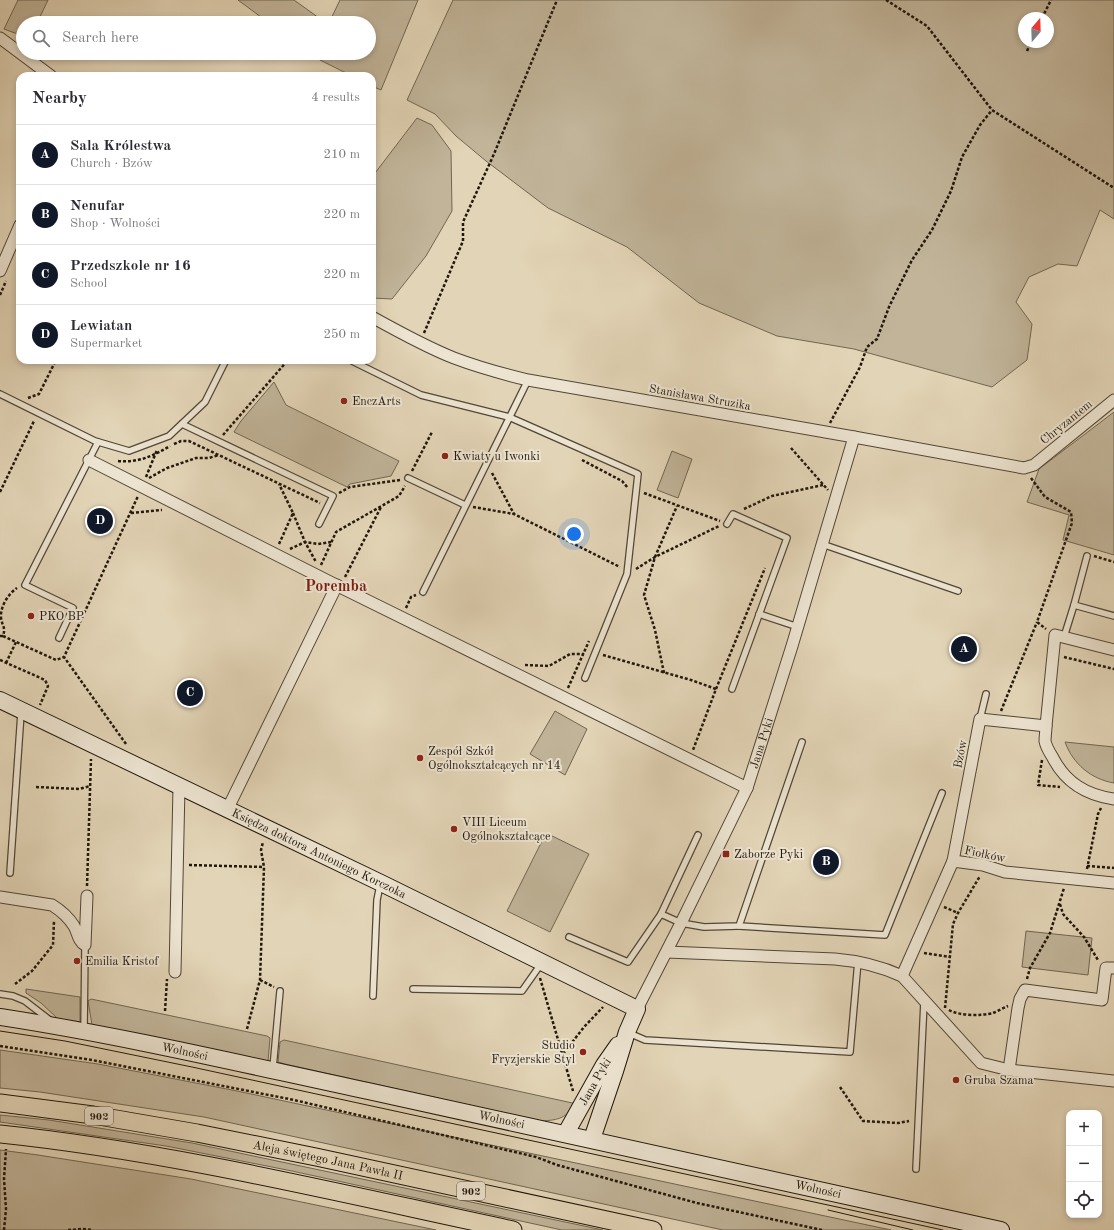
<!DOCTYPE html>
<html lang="en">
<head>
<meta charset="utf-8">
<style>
  :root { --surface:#fff; --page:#f2f2f3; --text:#2b2b33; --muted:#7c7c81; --line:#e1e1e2; --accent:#111827 }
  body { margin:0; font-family:"Old Standard TT",serif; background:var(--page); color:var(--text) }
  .controls { position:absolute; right:12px; bottom:12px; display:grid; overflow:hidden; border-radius:8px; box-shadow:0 2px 6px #0003 }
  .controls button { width:36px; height:36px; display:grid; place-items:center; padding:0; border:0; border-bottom:1px solid var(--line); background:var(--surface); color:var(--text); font:20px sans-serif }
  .compass { position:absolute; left:1018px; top:12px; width:36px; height:36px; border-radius:50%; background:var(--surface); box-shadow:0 2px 6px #0003; rotate:19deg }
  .you { position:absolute; left:574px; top:534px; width:14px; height:14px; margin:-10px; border:3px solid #fff; border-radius:50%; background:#1a73e8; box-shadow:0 0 0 6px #1a73e833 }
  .badge { display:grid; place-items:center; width:26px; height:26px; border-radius:50%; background:var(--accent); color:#fff; font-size:13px; font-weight:700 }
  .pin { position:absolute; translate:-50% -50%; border:2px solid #fff; box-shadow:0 1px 4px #0006 }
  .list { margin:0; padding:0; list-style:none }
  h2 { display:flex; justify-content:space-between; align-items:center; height:52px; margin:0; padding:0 16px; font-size:17px }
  h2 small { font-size:13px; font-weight:400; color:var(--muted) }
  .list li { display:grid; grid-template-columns:26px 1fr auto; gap:12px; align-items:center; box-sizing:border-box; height:60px; padding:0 16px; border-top:1px solid var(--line) }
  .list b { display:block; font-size:15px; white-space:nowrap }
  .list p { margin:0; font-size:13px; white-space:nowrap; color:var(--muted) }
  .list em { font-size:13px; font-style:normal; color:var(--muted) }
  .icon { flex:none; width:22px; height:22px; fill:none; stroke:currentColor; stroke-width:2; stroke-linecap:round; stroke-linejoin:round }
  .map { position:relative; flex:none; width:1114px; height:1230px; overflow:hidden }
  .search { position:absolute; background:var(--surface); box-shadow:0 2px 6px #0003; left:16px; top:16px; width:360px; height:44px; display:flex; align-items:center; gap:10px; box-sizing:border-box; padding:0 14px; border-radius:22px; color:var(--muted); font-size:15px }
  .panel { position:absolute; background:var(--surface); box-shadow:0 2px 6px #0003; left:16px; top:72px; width:360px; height:292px; border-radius:12px }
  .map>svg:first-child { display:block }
  .green { fill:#c1b499; stroke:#716652; fill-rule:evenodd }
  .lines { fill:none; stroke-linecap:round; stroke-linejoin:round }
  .lane-casing { stroke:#514636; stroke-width:8 }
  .street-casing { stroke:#514636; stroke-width:13 }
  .secondary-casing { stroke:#21170b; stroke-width:18 }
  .primary-casing { stroke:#21170b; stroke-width:19 }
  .path { stroke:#21170b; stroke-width:2.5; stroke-dasharray:3 2; stroke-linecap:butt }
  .lane { stroke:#ece3d0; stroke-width:5.5 }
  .street { stroke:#ece3d0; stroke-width:11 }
  .secondary { stroke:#ece3d0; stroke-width:16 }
  .primary { stroke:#e2d4b6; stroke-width:17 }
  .tram { stroke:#21170b; stroke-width:1 }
  .poi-dot { fill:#8f2418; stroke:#ece3d0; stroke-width:1.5 }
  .labels { text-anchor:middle; stroke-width:4; stroke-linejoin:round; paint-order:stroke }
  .shield { fill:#ece3d0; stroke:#5e5446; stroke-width:1 }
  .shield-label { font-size:11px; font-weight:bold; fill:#21170b }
  .street-label { font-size:12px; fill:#21170b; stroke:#ece3d0 }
  .poi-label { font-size:12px; fill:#21170b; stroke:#ece3d0; text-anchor:start }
  .district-label { font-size:16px; font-weight:bold; fill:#7a1f14; stroke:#ece3d0 }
</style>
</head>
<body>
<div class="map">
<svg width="1114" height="1230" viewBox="0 0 1114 1230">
  <rect width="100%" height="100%" fill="#e2d4b6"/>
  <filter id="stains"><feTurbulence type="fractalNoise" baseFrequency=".005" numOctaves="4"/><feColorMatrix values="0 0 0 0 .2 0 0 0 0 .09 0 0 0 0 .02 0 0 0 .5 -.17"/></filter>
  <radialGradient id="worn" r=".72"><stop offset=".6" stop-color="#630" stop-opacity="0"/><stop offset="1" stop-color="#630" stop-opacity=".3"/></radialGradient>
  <g class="green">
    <polygon points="18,0 48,0 37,23 23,23 23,36 4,29"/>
    <polygon points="238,0 294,0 326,23 269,23"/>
    <polygon points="340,0 418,0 381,90 372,86 372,76 352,76 320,60 311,53 369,53 369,23 329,23"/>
    <path d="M453 0H1114V219L1100 210 1077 266 1058 264 1029 277 1016 302 1032 324 1027 360 992 387 854 349 777 336 699 303 627 247 548 208 486 161 456 136 435 114 407 100ZM1024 18H1048V42H1024Z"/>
    <polygon points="417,118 432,125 451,151 452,211 426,256 392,299 372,298 372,177"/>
    <polygon points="274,382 286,405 399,461 391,476 350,484 347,487 234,432 241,421"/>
    <polygon points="1114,412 1114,555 1063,540 1069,515 1027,502 1039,469"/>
    <polygon points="672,451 692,459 678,498 657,490"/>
    <polygon points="555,711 587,729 565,775 530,754"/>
    <path d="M1065 742 1114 747V783C1091 779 1073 764 1065 742Z"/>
    <polygon points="546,833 589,854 550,932 507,911"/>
    <polygon points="1026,931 1092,938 1088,975 1022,967"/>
    <polygon points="26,989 80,997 80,1022 58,1019 41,1003 26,993"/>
    <polygon points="91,999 267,1036 270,1038 268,1061 92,1025 88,1001"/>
    <path d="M284 1040 577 1104C565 1118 560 1120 541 1121L285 1064 278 1062 280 1042Z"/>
    <polygon points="0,1050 98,1064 237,1091 891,1230 723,1230 204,1117 40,1092 0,1088"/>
    <polygon points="0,1115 49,1120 192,1143 603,1230 562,1230 292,1171 166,1146 0,1122"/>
    <polygon points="0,1150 38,1155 191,1179 436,1230 0,1230"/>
  </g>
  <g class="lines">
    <g class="lane-casing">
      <g id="lane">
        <polyline points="350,360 421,395 509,417 638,474 627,574 585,678"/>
        <polyline points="0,394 95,441 129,451 169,436 205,402 226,360"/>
        <polyline points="182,424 333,496 319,524"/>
        <polyline points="408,478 465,505"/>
        <polyline points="727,524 733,514 787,538 732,689"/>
        <polyline points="822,544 958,591"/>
        <polyline points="1087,556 1074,605 1114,616"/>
        <polyline points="423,592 528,380"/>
        <polyline points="759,614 798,627"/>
        <polyline points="1064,637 1074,605"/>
        <polyline points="59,638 73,608 25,585 98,442"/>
        <polyline points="980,719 986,694"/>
        <polyline points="698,835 661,914 681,923 704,927 739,926 802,742"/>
        <polyline points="10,873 21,713"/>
        <polyline points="739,926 885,935 942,793"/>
        <polyline points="569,937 628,962 661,914"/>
        <polyline points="413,989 522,991 541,964"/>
        <polyline points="0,994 13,996 25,1001 51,1021"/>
        <polyline points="373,996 377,900 380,885"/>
        <polyline points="84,1031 85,945"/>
        <polyline points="629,1033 645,1040 850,1052 858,961"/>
        <polyline points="273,1068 280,991"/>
        <polyline points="916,1169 924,1002"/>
      </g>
    </g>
    <g class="street-casing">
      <g id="street">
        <polyline points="0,38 51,76"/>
        <polyline points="0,271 20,225"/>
        <path d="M372 317C399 332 426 347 454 358 478 367 503 374 528 380L854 437 1024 468 1034 465 1114 400"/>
        <polyline points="89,460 340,587 747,788"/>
        <path d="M1046 726C1046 731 1045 737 1045 741 1046 747 1050 753 1053 758 1066 783 1086 795 1114 799"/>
        <polyline points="227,810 337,585"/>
        <polyline points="953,861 980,719 1046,726 1055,635 1114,650"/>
        <path d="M0 897 52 905C60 910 69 918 74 926 78 933 78 941 85 945L87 896"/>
        <path d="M667 952 835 959C859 961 880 966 902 976L981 1063 1009 1070 1114 1081"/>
        <polyline points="175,972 179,787"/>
        <polyline points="902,976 953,861 983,865 1005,872 1114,883"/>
        <path id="s1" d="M637 1009 681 923 747 788 792 646 854 437"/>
        <polyline points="1009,1070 1018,1008 1020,999 1025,990 1102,1000 1106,968 1114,968"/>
      </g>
    </g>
    <g class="secondary-casing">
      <g id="secondary">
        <path id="s2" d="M0 700 381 883 637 1009 627 1032 615 1071 592 1139"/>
        <path id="s3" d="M0 1017C124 1036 246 1065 368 1091 580 1136 791 1183 1001 1230"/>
        <path id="s4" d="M566 1133 604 1065 618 1045"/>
      </g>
    </g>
    <g class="primary-casing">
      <g id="primary">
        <path id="s5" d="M0 1103 93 1115 197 1133 316 1157 653 1230"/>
        <path d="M0 1134C173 1152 343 1194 513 1230"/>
      </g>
    </g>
    <g class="path">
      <polyline points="886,0 927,26 992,110 1114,188"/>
      <polyline points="1042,18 1051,0"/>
      <polyline points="1027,51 1031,42"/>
      <polyline points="0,295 6,281"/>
      <polyline points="424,333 463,241 463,222 494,154 557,0"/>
      <polyline points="28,398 39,394 56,360"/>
      <polyline points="830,423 860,367 867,347 877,339 889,307 912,260 932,230 951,191 962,157 980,125 992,110"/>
      <polyline points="223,435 288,360"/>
      <polyline points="174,444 181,441 189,441 320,503"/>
      <polyline points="791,448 828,490"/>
      <polyline points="582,460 622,481 628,488"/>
      <path d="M118 461C138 463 153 456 170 446"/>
      <polyline points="412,471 432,432"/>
      <polyline points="492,473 514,514 620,567"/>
      <polyline points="146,477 157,450"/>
      <polyline points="149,478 167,468 196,458 209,458 219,455"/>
      <polyline points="1031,478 1045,497 1071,512 1072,523 1037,622 1046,629"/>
      <polyline points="0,492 34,421"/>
      <polyline points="339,493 350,487 400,480"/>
      <polyline points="644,493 720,521"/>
      <polyline points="473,507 514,514"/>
      <polyline points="744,509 772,496 823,485"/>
      <polyline points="131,513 162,510"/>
      <polyline points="293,513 305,542 316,562"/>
      <polyline points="279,544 293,513 279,484"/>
      <polyline points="290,549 305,542 318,544 331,542"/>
      <polyline points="1094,556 1114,562"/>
      <polyline points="321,565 336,532 399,496 405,486"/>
      <polyline points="636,569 655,557 719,526"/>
      <polyline points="345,577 381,507"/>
      <polyline points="406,608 411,597 416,595"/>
      <path d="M0 636H3C6 627 2 626 1 618 0 607 8 594 17 588"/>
      <polyline points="3,636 56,660 64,657"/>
      <polyline points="603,655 691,680 716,689 693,750"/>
      <polyline points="1064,657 1114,669"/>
      <polyline points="0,660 45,680 48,686 40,705"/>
      <polyline points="6,663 16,642"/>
      <polyline points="525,665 549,666 570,654 584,654"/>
      <polyline points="664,673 655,630 644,595 655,557 677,506"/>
      <polyline points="568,688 589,641"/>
      <polyline points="716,689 765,568"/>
      <polyline points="1001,711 1037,622"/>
      <polyline points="126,744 64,657 138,496"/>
      <polyline points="1042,760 1038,785 1060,787"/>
      <polyline points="36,787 79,789 90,786"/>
      <polyline points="189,865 264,867"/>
      <polyline points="1087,866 1114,868"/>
      <polyline points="1087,869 1098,814 1101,808"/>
      <polyline points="87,886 91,759"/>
      <polyline points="1060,904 1063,914 1084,937 1098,960"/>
      <polyline points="944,907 958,913"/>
      <polyline points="924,953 950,957"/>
      <polyline points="540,978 573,1091"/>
      <polyline points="1027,979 1030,968 1050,933 1064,888"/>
      <polyline points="260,980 274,987"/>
      <polyline points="15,984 32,971 53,945 54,921"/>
      <polyline points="945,1008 953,924 958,913 980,876"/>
      <path d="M949 1010C959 1016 982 1016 993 1013 998 1011 1003 1008 1008 1006"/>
      <polyline points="165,1011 167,979"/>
      <polyline points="247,1029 260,980 264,867 261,850 263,842"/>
      <polyline points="0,1046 92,1060 294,1100 536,1157 557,1165 697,1203 822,1230"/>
      <polyline points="563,1054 584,1027 603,1007"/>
      <polyline points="840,1087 863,1121 898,1123 909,1121"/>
      <polyline points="4,1230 6,1209 4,1179 6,1149"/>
      <polyline points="68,1230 82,1229 93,1230"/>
    </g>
    <use href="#lane" class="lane"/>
    <use href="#street" class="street"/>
    <use href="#secondary" class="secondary"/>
    <use href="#primary" class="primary"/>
    <g class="tram">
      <polyline points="0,1031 65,1041 192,1067 943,1230"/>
      <polyline points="828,1210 913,1230"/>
    </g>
  </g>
  <g class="poi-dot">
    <circle cx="344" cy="401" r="4"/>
    <circle cx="445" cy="456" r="4"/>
    <circle cx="31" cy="616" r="4"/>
    <circle cx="420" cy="758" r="4"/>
    <circle cx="454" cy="829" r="4"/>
    <rect x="722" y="850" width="8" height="8" rx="2"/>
    <circle cx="77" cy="961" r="4"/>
    <circle cx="583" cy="1052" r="4"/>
    <circle cx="956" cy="1080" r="4"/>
  </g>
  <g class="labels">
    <g class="shield">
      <rect x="85" y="1107" width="28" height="18" rx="3"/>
      <rect x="457" y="1182" width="28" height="18" rx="3"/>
    </g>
    <g class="shield-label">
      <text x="99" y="1120">902</text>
      <text x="471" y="1195">902</text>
    </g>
    <g class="street-label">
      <text transform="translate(700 397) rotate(10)" y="4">Stanisława Struzika</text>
      <text transform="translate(1066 422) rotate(-39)" y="4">Chryzantem</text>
      <text dy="4" stroke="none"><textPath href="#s1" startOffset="294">Jana Pyki</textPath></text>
      <text transform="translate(960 754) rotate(-79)" y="4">Bzów</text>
      <text dy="4" stroke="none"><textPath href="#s2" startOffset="354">Księdza doktora Antoniego Korczoka</textPath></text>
      <text transform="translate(985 854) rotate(12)" y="4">Fiołków</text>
      <text dy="4" stroke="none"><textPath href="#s3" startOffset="188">Wolności</textPath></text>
      <text dy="4" stroke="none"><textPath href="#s4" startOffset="59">Jana Pyki</textPath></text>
      <text dy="4" stroke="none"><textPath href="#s3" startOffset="512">Wolności</textPath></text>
      <text dy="4" stroke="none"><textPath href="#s5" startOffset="333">Aleja świętego Jana Pawła II</textPath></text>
      <text dy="4" stroke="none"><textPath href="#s3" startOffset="836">Wolności</textPath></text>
    </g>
    <g class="poi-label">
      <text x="352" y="405">EnczArts</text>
      <text x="453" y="460">Kwiaty u Iwonki</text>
      <text x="39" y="620">PKO BP</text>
      <text x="428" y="755">Zespół Szkół<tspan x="428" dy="14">Ogólnokształcących nr 14</tspan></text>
      <text x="462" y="826">VIII Liceum<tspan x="462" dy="14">Ogólnokształcące</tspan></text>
      <text x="734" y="858">Zaborze Pyki</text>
      <text x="85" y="965">Emilia Kristof</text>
      <text x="575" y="1049" text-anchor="end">Studio<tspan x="575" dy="14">Fryzjerskie Styl</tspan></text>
      <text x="964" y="1084">Gruba Szama</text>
    </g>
    <g class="district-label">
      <text x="336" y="591">Poremba</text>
    </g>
  </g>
  <rect width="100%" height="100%" filter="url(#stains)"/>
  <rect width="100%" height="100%" fill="url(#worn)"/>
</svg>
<div class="controls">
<button>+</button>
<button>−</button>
<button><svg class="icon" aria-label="locate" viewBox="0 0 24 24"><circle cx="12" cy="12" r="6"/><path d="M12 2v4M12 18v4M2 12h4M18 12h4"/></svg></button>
</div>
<svg class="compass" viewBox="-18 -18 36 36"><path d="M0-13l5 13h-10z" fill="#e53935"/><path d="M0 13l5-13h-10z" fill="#7c7c81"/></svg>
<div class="you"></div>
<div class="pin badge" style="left:964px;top:649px">A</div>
<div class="pin badge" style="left:826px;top:862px">B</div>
<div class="pin badge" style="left:190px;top:693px">C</div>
<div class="pin badge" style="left:100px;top:521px">D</div>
<div class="search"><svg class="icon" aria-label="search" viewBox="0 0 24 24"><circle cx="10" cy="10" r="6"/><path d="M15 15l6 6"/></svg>Search here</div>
<section class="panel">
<h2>Nearby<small>4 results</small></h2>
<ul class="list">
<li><span class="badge">A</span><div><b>Sala Królestwa</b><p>Church · Bzów</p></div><em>210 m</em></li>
<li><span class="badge">B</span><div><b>Nenufar</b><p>Shop · Wolności</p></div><em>220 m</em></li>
<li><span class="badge">C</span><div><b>Przedszkole nr 16</b><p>School</p></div><em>220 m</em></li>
<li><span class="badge">D</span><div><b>Lewiatan</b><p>Supermarket</p></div><em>250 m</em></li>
</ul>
</section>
</div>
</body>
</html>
